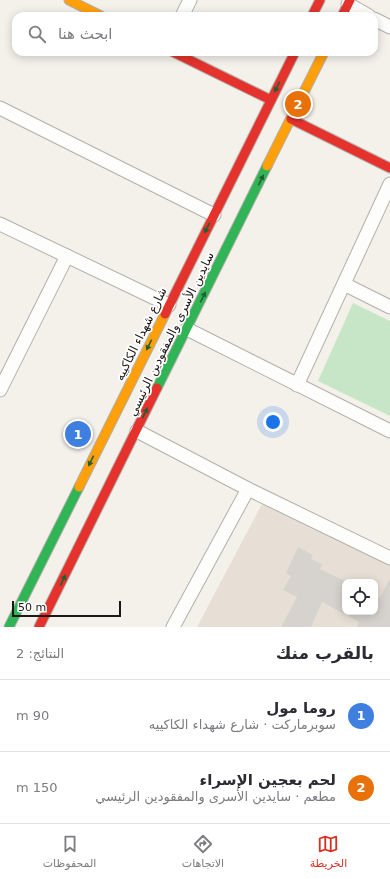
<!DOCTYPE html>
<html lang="ar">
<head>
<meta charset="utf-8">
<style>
  :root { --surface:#fff; --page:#f7f7f7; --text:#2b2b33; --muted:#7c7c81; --line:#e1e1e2; --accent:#d93025 }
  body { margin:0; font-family:"DejaVu Sans",Cairo,sans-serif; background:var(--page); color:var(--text); direction:rtl }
  .controls { position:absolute; right:12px; bottom:12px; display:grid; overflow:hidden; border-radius:8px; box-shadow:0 2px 10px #0003 }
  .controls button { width:36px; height:36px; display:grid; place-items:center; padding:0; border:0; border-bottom:1px solid var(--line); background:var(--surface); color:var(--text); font:20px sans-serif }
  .scale { position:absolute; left:12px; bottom:10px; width:109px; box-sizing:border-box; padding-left:4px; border:2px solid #1b1915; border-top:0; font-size:11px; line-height:14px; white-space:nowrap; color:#1b1915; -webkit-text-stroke:3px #fff; paint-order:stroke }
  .you { position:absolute; left:273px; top:422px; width:14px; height:14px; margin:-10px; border:3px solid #fff; border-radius:50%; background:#1a73e8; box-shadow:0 0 0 6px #1a73e833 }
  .badge { display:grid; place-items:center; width:26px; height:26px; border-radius:50%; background:var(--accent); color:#fff; font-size:13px; font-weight:700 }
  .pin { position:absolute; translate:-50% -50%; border:2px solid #fff; box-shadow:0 1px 4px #0006 }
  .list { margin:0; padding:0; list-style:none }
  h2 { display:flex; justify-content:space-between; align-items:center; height:52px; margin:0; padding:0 16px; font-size:17px }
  h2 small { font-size:13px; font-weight:400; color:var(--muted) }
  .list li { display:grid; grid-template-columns:26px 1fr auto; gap:12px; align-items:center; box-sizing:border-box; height:72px; padding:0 16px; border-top:1px solid var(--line) }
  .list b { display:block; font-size:15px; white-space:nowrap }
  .list p { margin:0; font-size:13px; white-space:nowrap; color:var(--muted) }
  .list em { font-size:13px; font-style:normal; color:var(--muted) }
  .icon { flex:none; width:22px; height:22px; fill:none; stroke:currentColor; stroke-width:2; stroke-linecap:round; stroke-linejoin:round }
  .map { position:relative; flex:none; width:390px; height:627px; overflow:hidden; direction:ltr }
  .search { position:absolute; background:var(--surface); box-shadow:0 2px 10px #0003; left:12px; right:12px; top:12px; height:44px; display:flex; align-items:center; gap:10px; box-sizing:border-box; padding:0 14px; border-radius:12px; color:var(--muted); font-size:15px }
  .sheet { height:196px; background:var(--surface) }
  nav { display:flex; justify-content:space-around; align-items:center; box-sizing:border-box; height:56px; border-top:1px solid var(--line); background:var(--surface); font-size:11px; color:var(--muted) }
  nav a { display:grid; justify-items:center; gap:2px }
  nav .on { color:var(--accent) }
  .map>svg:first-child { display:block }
  .built { fill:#e7dfd5; fill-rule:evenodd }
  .garden { fill:#c6e6c7 }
  .building { fill:#d6d3ce }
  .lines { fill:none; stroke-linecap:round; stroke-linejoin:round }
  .street-casing { stroke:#b3b0ac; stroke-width:15 }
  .fast-casing { stroke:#b3b0ac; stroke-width:11 }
  .slow-casing { stroke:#b3b0ac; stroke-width:11 }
  .jam-casing { stroke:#b3b0ac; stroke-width:11 }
  .street { stroke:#fdfdfc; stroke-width:13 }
  .fast { stroke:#30b455; stroke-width:9 }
  .slow { stroke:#ff9f0a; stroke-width:9 }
  .jam { stroke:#e5322d; stroke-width:9 }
  .oneway { fill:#245f32 }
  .labels { text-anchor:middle; stroke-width:3.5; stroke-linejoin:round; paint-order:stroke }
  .street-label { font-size:12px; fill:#1b1915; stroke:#fff }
</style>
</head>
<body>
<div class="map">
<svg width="390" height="627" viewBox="0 0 390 627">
  <rect width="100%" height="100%" fill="#f4f0ea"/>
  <path class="built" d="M263 502 390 564V627H197ZM345 582H375V612H345Z"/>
  <polygon class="garden" points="353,303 390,321 390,416 318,381"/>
  <polygon class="building" points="298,547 313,555 311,559 322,564 320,569 345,581 345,612 375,612 375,596 380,598 390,578 390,627 357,627 359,622 322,602 311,627 281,627 297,597 283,590 291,576 286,573"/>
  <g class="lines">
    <g class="street-casing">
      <g id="street">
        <polyline points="348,4 369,16"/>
        <polyline points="182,16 190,0"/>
        <polyline points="374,19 390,27"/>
        <polyline points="0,108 214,215"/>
        <polyline points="0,224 169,305"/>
        <polyline points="344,284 390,307"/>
        <polyline points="187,329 390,431"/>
        <polyline points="297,385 390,184"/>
        <polyline points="0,390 67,256"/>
        <polyline points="137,431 248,489 390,558"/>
        <polyline points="173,627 248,489"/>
      </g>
    </g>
    <g class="fast-casing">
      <g id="fast">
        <polyline points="157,388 267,166"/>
        <polyline points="9,627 79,487"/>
      </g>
    </g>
    <g class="slow-casing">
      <g id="slow">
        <polyline points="69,0 101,16"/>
        <polyline points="267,166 324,52"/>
        <polyline points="79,487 165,314"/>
      </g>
    </g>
    <g class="jam-casing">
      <g id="jam">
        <polyline points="312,16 320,0"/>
        <polyline points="342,16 350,0"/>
        <polyline points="173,52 271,100"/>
        <polyline points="291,119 390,168"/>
        <polyline points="165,314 295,52"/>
        <polyline points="39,627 157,388"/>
      </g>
    </g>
    <use href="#street" class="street"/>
    <use href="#fast" class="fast"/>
    <use href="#slow" class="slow"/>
    <use href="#jam" class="jam"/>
  </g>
  <defs><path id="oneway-solid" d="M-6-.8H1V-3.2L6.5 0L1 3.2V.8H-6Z"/></defs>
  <g class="oneway">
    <use href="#oneway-solid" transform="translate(277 87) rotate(116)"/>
    <use href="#oneway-solid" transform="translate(261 180) rotate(-64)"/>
    <use href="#oneway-solid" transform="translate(207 228) rotate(117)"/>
    <use href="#oneway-solid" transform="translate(203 297) rotate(-64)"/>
    <use href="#oneway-solid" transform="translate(149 345) rotate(116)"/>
    <use href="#oneway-solid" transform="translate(145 413) rotate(-64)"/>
    <use href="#oneway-solid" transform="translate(91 461) rotate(116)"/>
    <use href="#oneway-solid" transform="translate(63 580) rotate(-64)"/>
  </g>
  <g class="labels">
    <g class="street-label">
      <text transform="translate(141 334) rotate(-64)" y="4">شارع شهداء الكاكييه</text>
      <text transform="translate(171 334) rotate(-64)" y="4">سايدين الأسرى والمفقودين الرئيسي</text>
    </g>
  </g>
</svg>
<div class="controls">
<button><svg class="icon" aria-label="locate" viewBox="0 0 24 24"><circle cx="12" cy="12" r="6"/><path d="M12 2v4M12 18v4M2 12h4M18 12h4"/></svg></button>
</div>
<div class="scale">50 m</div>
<div class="you"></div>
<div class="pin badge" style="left:78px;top:434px;background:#3f7fe0">1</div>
<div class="pin badge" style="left:298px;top:104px;background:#e8710a">2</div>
<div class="search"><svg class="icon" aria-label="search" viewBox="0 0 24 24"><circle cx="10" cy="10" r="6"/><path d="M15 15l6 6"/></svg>ابحث هنا</div>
</div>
<section class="sheet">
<h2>بالقرب منك<small>النتائج: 2</small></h2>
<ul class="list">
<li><span class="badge" style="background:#3f7fe0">1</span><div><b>روما مول</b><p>سوبرماركت · شارع شهداء الكاكييه</p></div><em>90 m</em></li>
<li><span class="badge" style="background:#e8710a">2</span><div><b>لحم بعجين الإسراء</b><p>مطعم · سايدين الأسرى والمفقودين الرئيسي</p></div><em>150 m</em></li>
</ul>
</section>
<nav>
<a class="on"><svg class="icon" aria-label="map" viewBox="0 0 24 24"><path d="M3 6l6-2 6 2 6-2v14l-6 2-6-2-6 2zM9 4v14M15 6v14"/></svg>الخريطة</a>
<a><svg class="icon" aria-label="directions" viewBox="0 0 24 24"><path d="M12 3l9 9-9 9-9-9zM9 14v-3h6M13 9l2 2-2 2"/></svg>الاتجاهات</a>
<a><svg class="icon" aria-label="saved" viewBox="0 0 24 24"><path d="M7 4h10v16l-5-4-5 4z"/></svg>المحفوظات</a>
</nav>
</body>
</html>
